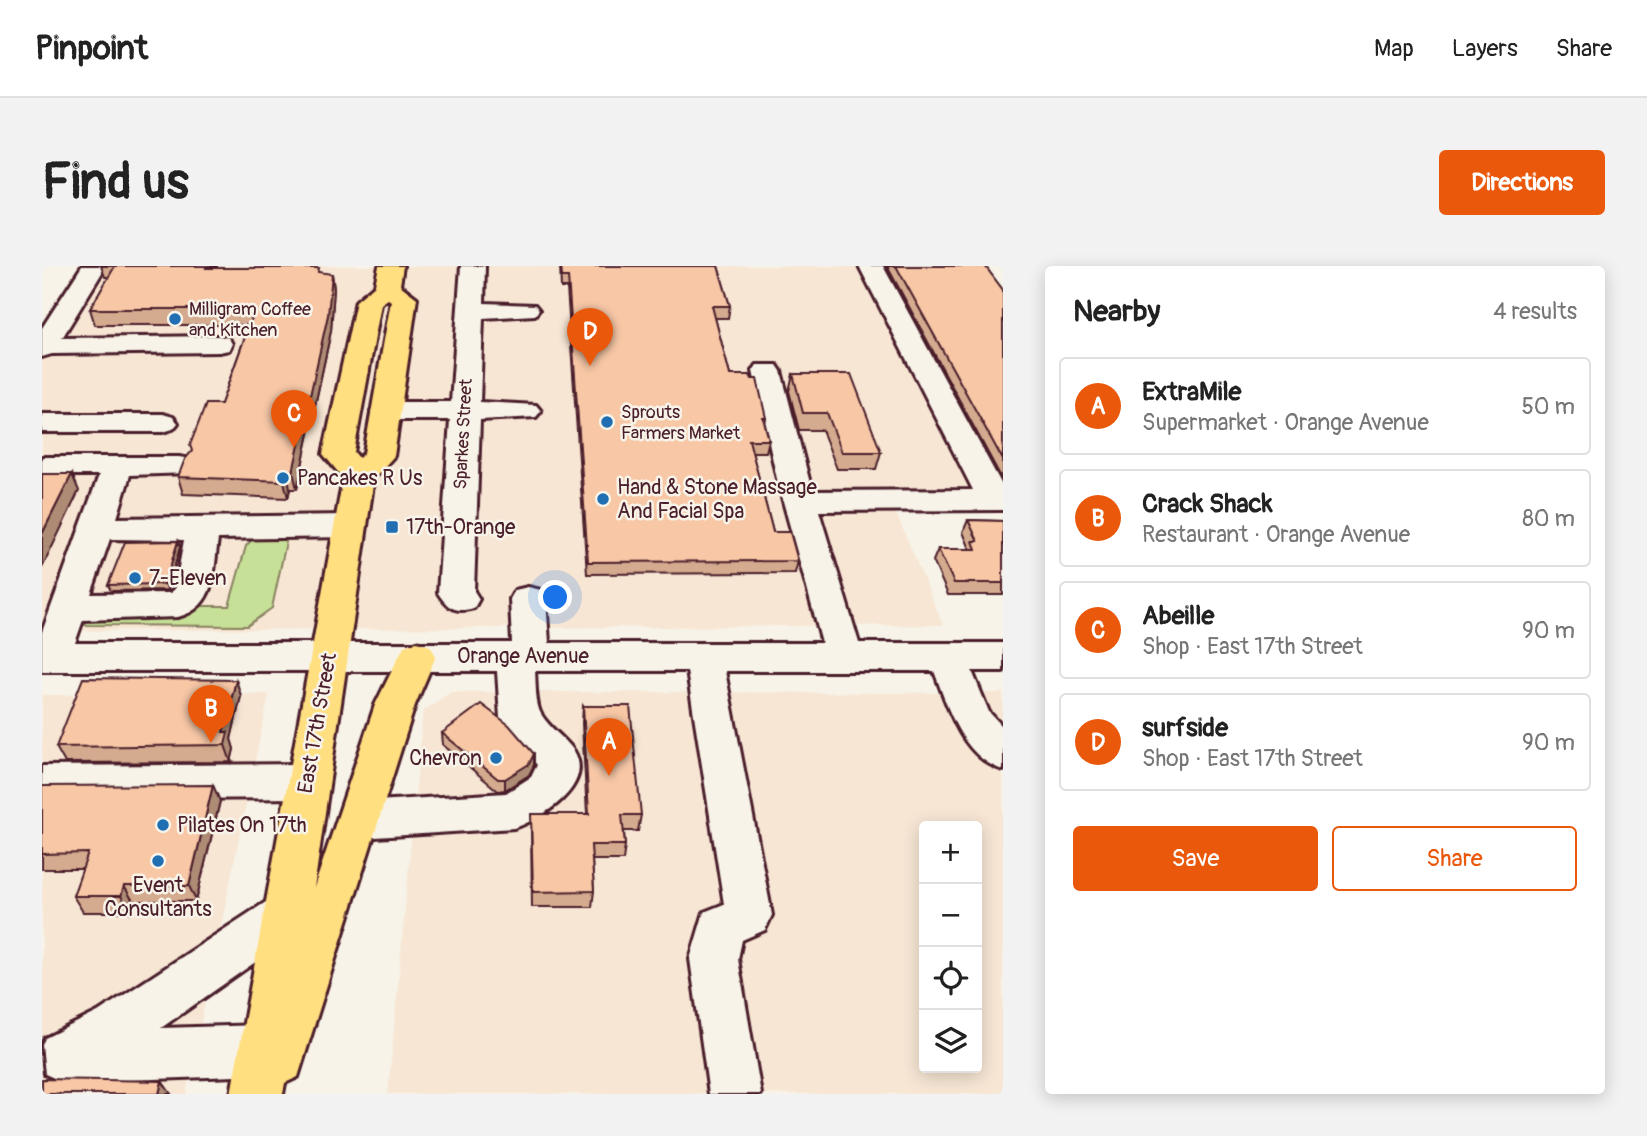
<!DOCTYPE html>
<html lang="en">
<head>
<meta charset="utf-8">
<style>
  :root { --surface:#fff; --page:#f2f2f2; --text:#222; --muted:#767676; --line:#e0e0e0; --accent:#ea580c }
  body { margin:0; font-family:Pangolin,sans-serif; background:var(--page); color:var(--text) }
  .controls { position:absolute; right:21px; bottom:21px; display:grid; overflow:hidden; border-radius:7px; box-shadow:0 4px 18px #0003 }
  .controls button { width:63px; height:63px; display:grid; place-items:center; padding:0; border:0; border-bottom:2px solid var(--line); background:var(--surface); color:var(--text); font:35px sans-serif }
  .you { position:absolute; left:514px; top:332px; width:24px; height:24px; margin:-18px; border:5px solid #fff; border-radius:50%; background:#1a73e8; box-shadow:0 0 0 10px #1a73e833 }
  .badge { display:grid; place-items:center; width:46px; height:46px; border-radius:50%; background:var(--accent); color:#fff; font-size:23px; font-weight:700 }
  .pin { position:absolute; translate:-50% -58px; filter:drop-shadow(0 2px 4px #0008) }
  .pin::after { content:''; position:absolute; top:37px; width:24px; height:21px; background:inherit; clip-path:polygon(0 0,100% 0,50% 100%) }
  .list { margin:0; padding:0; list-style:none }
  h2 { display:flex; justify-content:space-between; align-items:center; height:91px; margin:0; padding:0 28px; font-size:30px }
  h2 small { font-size:23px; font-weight:400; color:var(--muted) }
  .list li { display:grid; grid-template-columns:46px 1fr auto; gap:21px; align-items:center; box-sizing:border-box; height:98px; margin:0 14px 14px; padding:0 14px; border:2px solid var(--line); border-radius:7px }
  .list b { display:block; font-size:26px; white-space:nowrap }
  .list p { margin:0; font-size:23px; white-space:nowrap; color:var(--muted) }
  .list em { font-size:23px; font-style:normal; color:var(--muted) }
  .actions { display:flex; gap:14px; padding:21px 28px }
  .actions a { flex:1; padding:16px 0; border:2px solid var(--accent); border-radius:7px; text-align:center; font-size:24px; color:var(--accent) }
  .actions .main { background:var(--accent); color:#fff }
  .icon { flex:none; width:38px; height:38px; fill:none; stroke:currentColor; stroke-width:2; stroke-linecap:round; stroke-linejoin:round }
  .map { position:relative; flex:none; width:961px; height:828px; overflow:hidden; border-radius:7px }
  header { display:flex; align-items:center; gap:42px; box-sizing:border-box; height:98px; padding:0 35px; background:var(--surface); border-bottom:2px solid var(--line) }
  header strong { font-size:33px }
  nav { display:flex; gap:38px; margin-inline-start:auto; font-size:24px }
  .intro { display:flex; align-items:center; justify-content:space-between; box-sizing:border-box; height:168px; padding:0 42px }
  h1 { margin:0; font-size:49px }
  .button { padding:18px 32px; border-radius:7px; background:var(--accent); color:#fff; font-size:24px; font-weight:700 }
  main { display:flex; gap:42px; padding:0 42px }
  aside { flex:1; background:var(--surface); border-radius:7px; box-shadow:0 4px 18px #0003 }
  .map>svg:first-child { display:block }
  .built { fill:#f7e6d4; fill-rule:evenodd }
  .green { fill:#c6e097; stroke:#888061; stroke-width:2 }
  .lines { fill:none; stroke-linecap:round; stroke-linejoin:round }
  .minor-casing { stroke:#4a1f2b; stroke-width:6 }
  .major-casing { stroke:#4a1f2b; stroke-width:6 }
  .minor { fill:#f7f3e8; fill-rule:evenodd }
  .major { fill:#ffdf80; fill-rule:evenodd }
  .wall { fill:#d4ab8f; stroke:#4a1f2b; stroke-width:2 }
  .shaded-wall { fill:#ad8b74; stroke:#4a1f2b; stroke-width:2 }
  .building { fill:#f7c7a6; stroke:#4a1f2b; stroke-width:2 }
  .poi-dot { fill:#1f6fb2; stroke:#f7f3e8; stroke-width:2.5 }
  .labels { text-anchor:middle; stroke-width:5; stroke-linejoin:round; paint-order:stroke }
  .far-poi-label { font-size:18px; fill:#4a1f2b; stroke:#f7f3e8; text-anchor:start }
  .far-street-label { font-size:18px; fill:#4a1f2b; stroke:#f7f3e8 }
  .poi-label { font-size:21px; fill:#4a1f2b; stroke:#f7f3e8; text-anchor:start }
  .street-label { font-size:21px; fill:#4a1f2b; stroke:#f7f3e8 }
</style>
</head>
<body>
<header>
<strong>Pinpoint</strong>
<nav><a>Map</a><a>Layers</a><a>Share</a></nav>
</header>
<div class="intro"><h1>Find us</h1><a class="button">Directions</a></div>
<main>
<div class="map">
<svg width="961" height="828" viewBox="0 0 961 828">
  <rect width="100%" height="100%" fill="#f7f3e8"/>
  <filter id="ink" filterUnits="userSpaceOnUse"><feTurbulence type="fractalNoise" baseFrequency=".0143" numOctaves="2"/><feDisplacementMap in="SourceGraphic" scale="14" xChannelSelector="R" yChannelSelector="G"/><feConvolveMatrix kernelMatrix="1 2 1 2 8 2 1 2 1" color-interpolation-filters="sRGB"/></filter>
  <g filter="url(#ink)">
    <g class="built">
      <polygon points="48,0 818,0 932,223 844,223 901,359 0,365 0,82"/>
      <path d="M409 426 961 427V828H346L381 445ZM882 560H935V802H882Z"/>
      <polygon points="227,428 144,828 0,828 0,429"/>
    </g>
    <polygon class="green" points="213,270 239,270 244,276 230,342 205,360 43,359 48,344 56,340 187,340 204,280"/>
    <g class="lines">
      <g class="minor-casing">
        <g id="minor">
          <polygon points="40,0 64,0 20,72 177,70 187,72 190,78 187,84 177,86 10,88 0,91 0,62"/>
          <path d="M419 0H443L442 37 493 39 497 44 493 49 441 52 438 136 494 139 499 145 494 151 438 154 432 325 437 333 432 342C414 347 406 343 396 327L408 154H344L334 151 329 145 334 139 344 136H409Z"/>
          <path d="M817 0H841L961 221V244L777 245 817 377H961V405H930L947 446 961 461V504C920 491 906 442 892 405H683L730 649 723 664 700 674 696 693 719 828H667L648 693 662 646 682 638 645 405H493C494 417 493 438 499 448 507 462 523 472 532 485 553 520 499 553 472 562L318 572 303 567 296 554 303 541 318 536 464 527 489 511 495 499 458 452 455 405H0V366L57 209H0V191H137L148 193 153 200 148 207 88 209 75 252 308 249 320 252 325 260 320 268 308 271 176 273C171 307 174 341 136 351L41 354 33 377H470L468 333 473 324 486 321 499 324 504 333 507 377H780L735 213 711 105 715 99H735L739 105 770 225 931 224ZM68 273 142 274 133 323 128 327 49 328Z"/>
          <polygon points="0,148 121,148 131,151 136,157 131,163 121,166 0,166"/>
          <polygon points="265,498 280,503 286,515 280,527 265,532 0,534 0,500"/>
          <polygon points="243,628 259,634 266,649 259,664 119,762 221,759 239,766 247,784 239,802 221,809 31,816 21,816 3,808 0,779 3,772 56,746 227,634"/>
        </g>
      </g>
      <g class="major-casing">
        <path id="major" d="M337 0H361L358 19 375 32 352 190 332 212 272 622 333 439 362 380 375 376 388 380 394 390 373 439 256 811 243 817 241 828H189L301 212 281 188 314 35 333 19ZM346 33 349 35 322 187 317 192 312 186 339 38Z"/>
      </g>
      <use href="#minor" class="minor"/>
      <use href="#major" class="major"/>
    </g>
    <g class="wall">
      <polygon points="59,0 175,0 174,2 290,8 292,23 289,65 255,223 248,223 246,232 141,228 136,211 150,185 179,138 207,59 53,59 48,43 67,11 63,11"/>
      <polygon points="518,0 676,0 688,40 686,52 673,52 688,109 724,152 723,159 727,174 724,186 710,186 731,266 756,295 753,307 545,308 525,22 519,22"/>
      <polygon points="845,0 943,0 961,24 961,215"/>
      <polygon points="751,108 839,186 834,203 795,203 780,164 757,164 747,125"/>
      <polygon points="926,254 961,255 961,329 906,329 891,295 896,283 928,283 921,266"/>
      <polygon points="138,281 126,324 69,325 66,319"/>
      <polygon points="194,414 199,430 189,473 192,483 189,496 23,497 14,481"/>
      <polygon points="541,440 599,549 596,565 582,565 583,579 581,594 550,594 552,625 550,641 490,641 489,564 545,548 540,457"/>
      <polygon points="400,467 492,488 492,499 487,509 463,524 456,525 401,479"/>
      <polygon points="0,520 178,535 154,635 91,635 88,646 41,646 31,630 41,603 0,603"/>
    </g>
    <g class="shaded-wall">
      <polygon points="290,8 292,23 289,65 255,223 251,206"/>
      <polygon points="245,206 248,223 246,232 242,215"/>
      <polygon points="30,208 37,225 0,302 0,268"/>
      <polygon points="136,275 138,281 126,324 123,318"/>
      <polygon points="194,414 199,430 189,473 192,483 189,496 183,479 181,466"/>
      <polygon points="492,488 492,499 487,509 463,524 463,513"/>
      <polygon points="171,519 178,535 154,635 147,620"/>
      <polygon points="82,620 91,635 88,646 79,630"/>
      <polygon points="120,815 129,828 117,828"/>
    </g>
    <g class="building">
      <polygon points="73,0 165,0 164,2 277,2 276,6 290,8 286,49 251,206 245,206 242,215 136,211 143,193 150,185 148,179 164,138 179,138 213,43 48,43"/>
      <polygon points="519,0 676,0 688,40 670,40 688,109 708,109 710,113 715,113 724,152 721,152 727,174 707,174 731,266 748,266 756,295 546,296 526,11 520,11"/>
      <polygon points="854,0 943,0 961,24 961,194"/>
      <polygon points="751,108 809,108 839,186 800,186 785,147 761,147"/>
      <polygon points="0,208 30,208 0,268"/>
      <polygon points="926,254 961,255 961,317 912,317 896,283 934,283 931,275 936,275"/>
      <polygon points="136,275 123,318 66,319 83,276"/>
      <polygon points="41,412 194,414 181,466 186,466 183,479 14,481"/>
      <polygon points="439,438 467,459 492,488 487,498 463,513 456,513 400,467"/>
      <polygon points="541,440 588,440 599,549 580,549 583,579 549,579 552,625 491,626 489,548 547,548"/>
      <polygon points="171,519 147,620 82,620 79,630 31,630 46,587 0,588 0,520"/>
      <polygon points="0,813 120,815 117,828 0,828"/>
    </g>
  </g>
  <g class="poi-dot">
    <circle cx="133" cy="53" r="7"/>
    <circle cx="565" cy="156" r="7"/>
    <circle cx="241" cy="212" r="7"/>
    <circle cx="561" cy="233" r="7"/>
    <rect x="343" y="254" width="14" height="14" rx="3.5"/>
    <circle cx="93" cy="312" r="7"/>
    <circle cx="454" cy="492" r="7"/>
    <circle cx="121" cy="559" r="7"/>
    <circle cx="116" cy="595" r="7"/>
  </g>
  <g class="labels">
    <g class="far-poi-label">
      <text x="147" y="49">Milligram Coffee<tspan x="147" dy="21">and Kitchen</tspan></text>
      <text x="579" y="152">Sprouts<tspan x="579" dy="21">Farmers Market</tspan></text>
    </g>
    <g class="far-street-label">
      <text transform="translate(421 168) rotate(-87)" y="6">Sparkes Street</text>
    </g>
    <g class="poi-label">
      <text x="255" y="219">Pancakes R Us</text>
      <text x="575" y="228">Hand &amp; Stone Massage<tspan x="575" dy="24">And Facial Spa</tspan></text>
      <text x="364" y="268">17th-Orange</text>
      <text x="107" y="319">7-Eleven</text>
      <text x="440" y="499" text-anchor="end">Chevron</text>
      <text x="135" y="566">Pilates On 17th</text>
      <text x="116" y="626" text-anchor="middle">Event<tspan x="116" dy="24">Consultants</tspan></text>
    </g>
    <g class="street-label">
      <text x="481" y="397">Orange Avenue</text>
      <text transform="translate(275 457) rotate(-80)" y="7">East 17th Street</text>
    </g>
  </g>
</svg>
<div class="controls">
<button>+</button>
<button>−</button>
<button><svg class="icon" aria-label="locate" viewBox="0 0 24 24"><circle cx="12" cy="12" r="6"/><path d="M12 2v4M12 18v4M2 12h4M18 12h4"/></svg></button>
<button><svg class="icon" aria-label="layers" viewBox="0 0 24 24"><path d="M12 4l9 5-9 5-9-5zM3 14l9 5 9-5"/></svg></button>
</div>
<div class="you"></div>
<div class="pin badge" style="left:567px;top:510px">A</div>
<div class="pin badge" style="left:169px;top:477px">B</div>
<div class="pin badge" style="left:252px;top:182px">C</div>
<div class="pin badge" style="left:548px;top:100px">D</div>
</div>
<aside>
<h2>Nearby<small>4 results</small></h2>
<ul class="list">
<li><span class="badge">A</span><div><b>ExtraMile</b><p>Supermarket · Orange Avenue</p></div><em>50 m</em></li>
<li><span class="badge">B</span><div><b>Crack Shack</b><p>Restaurant · Orange Avenue</p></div><em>80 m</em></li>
<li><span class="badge">C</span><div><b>Abeille</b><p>Shop · East 17th Street</p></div><em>90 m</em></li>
<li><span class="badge">D</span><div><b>surfside</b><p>Shop · East 17th Street</p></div><em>90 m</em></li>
</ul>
<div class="actions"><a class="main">Save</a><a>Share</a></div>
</aside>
</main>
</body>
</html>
